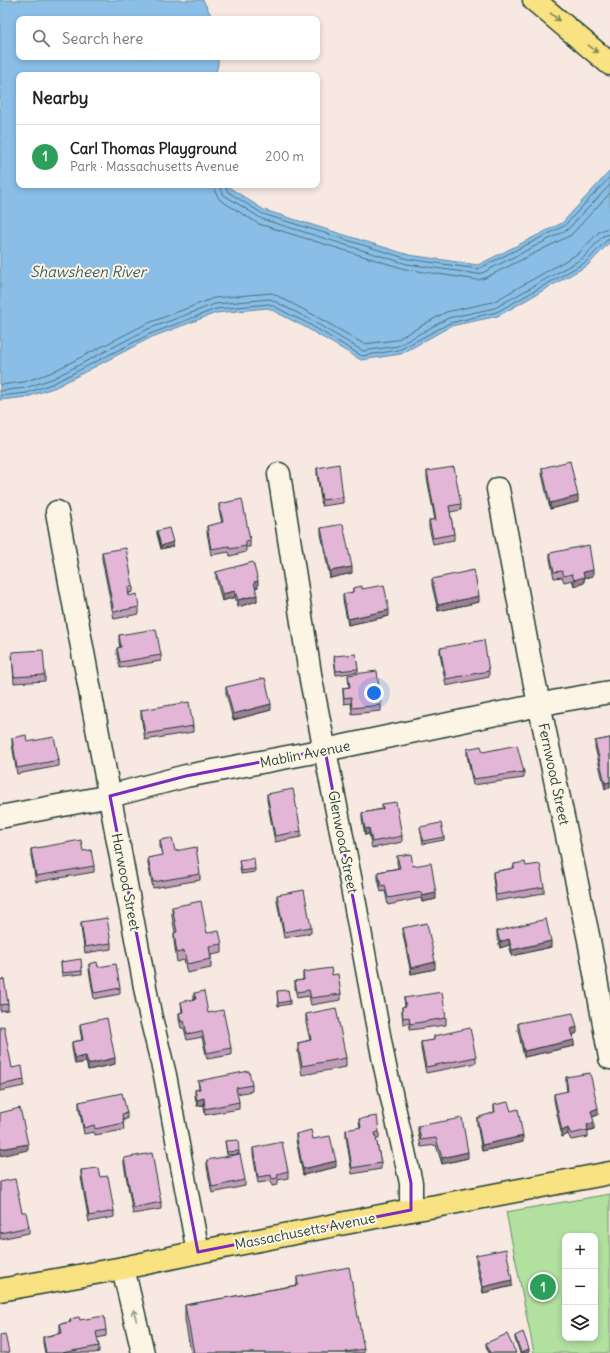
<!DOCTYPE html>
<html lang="en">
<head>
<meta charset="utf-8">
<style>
  :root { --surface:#fff; --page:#f6f6f6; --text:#222; --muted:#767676; --line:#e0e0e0; --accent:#1f6fb2 }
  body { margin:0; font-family:Delius,sans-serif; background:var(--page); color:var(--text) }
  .controls { position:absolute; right:12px; bottom:12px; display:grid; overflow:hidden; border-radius:8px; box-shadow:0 2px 6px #0003 }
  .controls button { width:36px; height:36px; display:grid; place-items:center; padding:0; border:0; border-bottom:1px solid var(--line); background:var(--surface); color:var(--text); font:20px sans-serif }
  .you { position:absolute; left:374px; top:693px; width:14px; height:14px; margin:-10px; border:3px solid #fff; border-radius:50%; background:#1a73e8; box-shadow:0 0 0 6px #1a73e833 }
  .badge { display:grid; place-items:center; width:26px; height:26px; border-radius:50%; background:var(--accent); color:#fff; font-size:13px; font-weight:700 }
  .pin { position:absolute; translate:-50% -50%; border:2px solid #fff; box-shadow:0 1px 4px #0006 }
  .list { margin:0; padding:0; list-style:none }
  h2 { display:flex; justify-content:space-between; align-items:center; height:52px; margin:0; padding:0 16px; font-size:17px }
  h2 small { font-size:13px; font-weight:400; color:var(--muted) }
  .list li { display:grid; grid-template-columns:26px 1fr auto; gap:12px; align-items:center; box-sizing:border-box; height:64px; padding:0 16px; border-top:1px solid var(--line) }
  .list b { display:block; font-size:15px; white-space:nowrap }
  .list p { margin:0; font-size:13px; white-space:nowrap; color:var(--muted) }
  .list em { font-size:13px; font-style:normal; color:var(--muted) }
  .icon { flex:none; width:22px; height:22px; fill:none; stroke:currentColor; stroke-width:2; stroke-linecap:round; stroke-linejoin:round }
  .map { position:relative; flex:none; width:610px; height:1353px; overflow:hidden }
  .search { position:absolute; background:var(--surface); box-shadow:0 2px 6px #0003; left:16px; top:16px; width:304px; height:44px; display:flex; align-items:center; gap:10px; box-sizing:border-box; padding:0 14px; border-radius:8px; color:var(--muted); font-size:15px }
  .panel { position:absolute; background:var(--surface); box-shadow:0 2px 6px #0003; left:16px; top:72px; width:304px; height:116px; border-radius:8px }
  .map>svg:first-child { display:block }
  .green { fill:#b1e09f; stroke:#688e6a; fill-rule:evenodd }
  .water { fill:#8abee7; stroke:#5f8a9f }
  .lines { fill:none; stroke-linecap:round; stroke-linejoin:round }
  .shore { stroke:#4a717c; stroke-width:1 }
  .minor-casing { stroke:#1f3d34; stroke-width:25 }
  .major-casing { stroke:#1f3d34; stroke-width:25 }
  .highway-casing { stroke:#1f3d34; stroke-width:25 }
  .minor { stroke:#fcf5e5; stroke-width:22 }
  .major { stroke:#f8e281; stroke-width:22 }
  .highway { stroke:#f8e281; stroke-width:22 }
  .wall { fill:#c39cb9; stroke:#1f3d34 }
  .shaded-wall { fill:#9f7f96; stroke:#1f3d34 }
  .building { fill:#e3b5d7; stroke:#1f3d34 }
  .oneway { stroke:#818757 }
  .oneway2 { stroke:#8e998c }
  .marked { fill:none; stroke:#7b2cbf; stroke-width:3; stroke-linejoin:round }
  .labels { text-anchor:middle; stroke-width:4; stroke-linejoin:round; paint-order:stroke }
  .street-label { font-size:14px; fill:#1f3d34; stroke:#fcf5e5 }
  .water-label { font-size:15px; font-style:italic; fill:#3a5d61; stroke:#fcf5e5 }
</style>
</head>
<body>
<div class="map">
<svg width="610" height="1353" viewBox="0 0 610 1353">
  <rect width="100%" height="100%" fill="#f7e8e2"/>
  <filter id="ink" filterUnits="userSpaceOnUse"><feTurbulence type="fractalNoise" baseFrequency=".025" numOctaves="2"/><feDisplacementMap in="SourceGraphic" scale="8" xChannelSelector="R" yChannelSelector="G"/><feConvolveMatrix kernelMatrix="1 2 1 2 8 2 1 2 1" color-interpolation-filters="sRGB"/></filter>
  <g filter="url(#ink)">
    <path class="green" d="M610 1194V1353H534L506 1212ZM565 1236H595V1338H565Z"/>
    <polygon class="water" points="0,0 203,0 213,19 19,19 19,57 218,57 218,65 215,75 19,75 19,185 228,185 230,188 264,210 409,255 478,265 562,223 610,171 610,242 588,265 498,316 451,326 401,354 361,360 305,327 268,308 216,313 152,337 56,387 27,397 0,400"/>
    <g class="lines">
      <g class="shore">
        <polyline points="214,185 215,192 220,200 259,224 405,269 478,280 485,278 571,235 610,193"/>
        <polyline points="220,185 221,190 224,195 262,219 407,264 478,274 482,273 567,230 610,185"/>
        <polyline points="225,185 228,192 263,214 408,259 478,269 564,226 610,177"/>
        <polyline points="0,385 24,382 50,373 146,324 214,298 272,293 312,314 364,344 396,340 446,312 493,302 579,253 599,232 605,229 610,228"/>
        <polyline points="0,391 25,388 52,379 148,329 215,304 270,299 309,319 363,351 398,346 448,318 495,308 583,258 603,236 610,234"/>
        <polyline points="0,396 27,393 54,383 150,334 216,309 269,304 307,323 362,356 399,350 450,323 497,312 586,262 606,241 610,239"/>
      </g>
      <g class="minor-casing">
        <g id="minor">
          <polyline points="279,474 311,680 351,882 384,1062 411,1183 411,1210"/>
          <polyline points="498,489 530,661 589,940 610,1058"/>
          <polyline points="57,512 150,1014 165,1075 198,1252"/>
          <polyline points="0,817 110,796 186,776 325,750 558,701 610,692"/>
          <polyline points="123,1268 143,1353"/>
        </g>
      </g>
      <g class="major-casing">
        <polyline id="major" points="0,1290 123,1268 198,1252 411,1210 436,1206 610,1173"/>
      </g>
      <g class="highway-casing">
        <polyline id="highway" points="534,0 610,64"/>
      </g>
      <use href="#minor" class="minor"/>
      <use href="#major" class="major"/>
      <use href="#highway" class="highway"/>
    </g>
    <g class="wall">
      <polygon points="317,468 343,497 343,503 322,506 317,474"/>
      <polygon points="542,468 578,502 550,509 542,474"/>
      <polygon points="427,471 461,504 461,510 450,512 454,534 454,540 433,544 429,527 429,520 435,520 427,478"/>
      <polygon points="219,504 250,540 250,547 246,547 246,552 230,556 229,552 211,555 207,532 207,526 222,523 219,510"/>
      <polygon points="321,528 352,573 330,578 321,534"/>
      <polygon points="157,531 173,546 161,549 157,534"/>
      <polygon points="102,552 133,586 133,592 129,593 129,596 139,607 139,614 114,619 102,559"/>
      <polygon points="550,553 593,576 584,578 584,583 574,586 572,580 564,582 562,577 554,578 550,559"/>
      <polygon points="216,572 258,587 255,588 257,601 238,607 235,597 222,601 216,578"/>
      <polygon points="432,579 479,602 438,611 432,585"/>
      <polygon points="353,588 362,589 389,616 348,625 343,600 343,594 353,592"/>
      <polygon points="119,635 161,655 161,661 120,668 117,654 117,648 120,648 119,642"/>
      <polygon points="440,648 489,671 489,677 446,686 440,654"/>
      <polygon points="12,652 45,675 45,681 14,683"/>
      <polygon points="334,659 358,669 358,672 336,675"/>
      <polygon points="348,675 381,705 381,711 352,714 351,703 344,704 343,694 343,688 349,687"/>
      <polygon points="226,687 271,710 233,720 226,693"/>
      <polygon points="141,710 193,726 193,732 145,740 141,716"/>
      <polygon points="12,738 27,742 59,760 59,766 17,774 12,744"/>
      <polygon points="610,738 610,788 605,789 595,747 595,741"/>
      <polygon points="467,749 483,752 524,772 524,778 473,785 467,755"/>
      <polygon points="267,794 301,831 301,837 275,842 267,800"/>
      <polygon points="382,804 402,836 402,842 372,848 369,834 365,835 362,819 362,813 382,809"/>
      <polygon points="420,827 444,837 444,840 423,844"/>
      <polygon points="160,840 175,851 200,874 200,880 153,888 148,864 148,858 162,855 160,847"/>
      <polygon points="31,849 83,851 94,866 94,872 36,882 31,855"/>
      <polygon points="397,856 413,866 436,899 422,902 421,898 388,905 385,891 381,892 378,879 378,872 398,868 397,862"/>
      <polygon points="239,860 255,869 255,872 241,874"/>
      <polygon points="514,864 526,866 544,887 544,893 496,901 493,878 493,872 514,868"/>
      <polygon points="277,895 311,927 311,933 284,938 277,901"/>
      <polygon points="172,907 222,944 222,953 211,955 211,968 187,973 184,960 177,962 174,941 174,933 175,932 172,916"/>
      <polygon points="81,922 111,943 111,949 85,953 81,928"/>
      <polygon points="403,928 435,969 411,974 403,934"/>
      <polygon points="497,931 551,947 512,956 509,945 500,948 497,937"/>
      <polygon points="61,962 82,971 82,974 62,976"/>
      <polygon points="89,964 98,967 120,988 120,994 94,999 89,970"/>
      <polygon points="303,972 332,975 341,994 341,1000 311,1005 309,996 297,998 295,987 295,981 303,980"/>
      <polygon points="0,980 8,1004 8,1010 0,1011"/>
      <polygon points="277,991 290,1001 290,1004 278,1006"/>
      <polygon points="194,993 208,1013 231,1048 231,1055 207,1059 202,1037 187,1040 184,1028 181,1028 179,1019 179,1013 182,1012 181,1002 194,999"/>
      <polygon points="404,998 446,1018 446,1025 410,1030 409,1023 403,1024 402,1013 402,1007 405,1006"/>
      <polygon points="306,1014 346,1058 346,1067 302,1075 298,1052 298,1043 310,1040 306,1023"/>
      <polygon points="518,1023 577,1033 573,1035 574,1046 524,1057 518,1030"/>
      <polygon points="80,1024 115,1064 88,1070 86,1062 75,1064 72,1048 72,1042 82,1040 80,1030"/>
      <polygon points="0,1027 12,1068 24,1080 24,1086 0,1091"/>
      <polygon points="434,1036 476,1057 476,1063 426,1073 421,1049 421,1042 434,1040"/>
      <polygon points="566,1077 598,1115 592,1117 594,1129 588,1131 588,1137 571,1140 568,1134 562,1137 554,1100 554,1094 567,1092 566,1084"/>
      <polygon points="198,1081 252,1085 252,1091 237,1094 239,1102 239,1109 205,1115 204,1105 197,1106 195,1096 195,1090 199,1089"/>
      <polygon points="79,1102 127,1113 127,1119 123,1120 124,1130 95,1135 94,1132 84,1134 79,1108"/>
      <polygon points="494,1105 511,1111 523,1142 482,1151 477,1124 477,1118 494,1113"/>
      <polygon points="359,1119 379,1132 379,1139 376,1139 381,1163 381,1169 352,1174 346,1136 346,1130 360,1128"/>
      <polygon points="418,1126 468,1158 442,1164 436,1145 421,1147 418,1132"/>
      <polygon points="296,1134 313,1139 336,1167 303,1175 296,1140"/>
      <polygon points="225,1141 239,1151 239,1154 227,1155"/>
      <polygon points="253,1148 288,1171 288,1178 278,1180 278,1185 272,1186 271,1181 258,1183 253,1154"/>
      <polygon points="124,1158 161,1202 161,1209 133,1214 124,1164"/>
      <polygon points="207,1160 245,1180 245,1186 212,1193 207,1167"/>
      <polygon points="81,1170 100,1177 114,1211 114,1217 89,1222 81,1177"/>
      <polygon points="0,1182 22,1212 29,1227 29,1233 0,1239"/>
      <polygon points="476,1255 512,1286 483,1293 476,1262"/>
      <polygon points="297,1277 364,1349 364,1353 191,1353 185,1320 185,1305 297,1285"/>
      <polygon points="70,1319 80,1320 106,1330 106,1336 97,1338 99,1346 99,1352 94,1353 45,1353 43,1343 43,1337 60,1333 60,1324 70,1322"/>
      <polygon points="515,1336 529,1352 526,1353 520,1353 515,1339"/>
      <polygon points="486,1343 516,1353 489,1353 486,1346"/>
    </g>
    <g class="shaded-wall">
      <polygon points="578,496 578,502 550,509 550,503"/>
      <polygon points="173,542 173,546 161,549 161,546"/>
      <polygon points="352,567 352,573 330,578 330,571"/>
      <polygon points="593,570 593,576 584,578 584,583 574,586 574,580 583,572"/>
      <polygon points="258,581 258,587 254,589 254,582"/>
      <polygon points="235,591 235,597 222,601 222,594"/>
      <polygon points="257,595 257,601 238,607 238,600"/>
      <polygon points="479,596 479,602 438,611 438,605"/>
      <polygon points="389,610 389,616 348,625 348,619"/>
      <polygon points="271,704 271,710 233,720 233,714"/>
      <polygon points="610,782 610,788 605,789 605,783"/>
      <polygon points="369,828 369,834 365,835 365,829"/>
      <polygon points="436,893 436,899 422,902 422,896"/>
      <polygon points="509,939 509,945 500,948 500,942"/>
      <polygon points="551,941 551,947 512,956 512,950"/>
      <polygon points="435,962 435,969 411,974 411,968"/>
      <polygon points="577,1027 577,1033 571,1036 571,1029"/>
      <polygon points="574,1040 574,1046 524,1057 524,1051"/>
      <polygon points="86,1056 86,1062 75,1064 75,1058"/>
      <polygon points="115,1058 115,1064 88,1070 88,1064"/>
      <polygon points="204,1098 204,1105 197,1106 197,1100"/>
      <polygon points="598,1108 598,1115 591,1117 591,1111"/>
      <polygon points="594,1122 594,1129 587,1131 587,1125"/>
      <polygon points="568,1128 568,1134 562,1137 562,1131"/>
      <polygon points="523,1136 523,1142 482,1151 482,1145"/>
      <polygon points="28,1144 28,1150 0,1156 0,1149"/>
      <polygon points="468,1152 468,1158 442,1164 442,1158"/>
      <polygon points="336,1161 336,1167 303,1175 303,1169"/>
      <polygon points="512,1280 512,1286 483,1293 483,1287"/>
      <polygon points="529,1349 529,1352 526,1353 521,1353 521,1352"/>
    </g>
    <g class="building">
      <polygon points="570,461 578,496 550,503 542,468"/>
      <polygon points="339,464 343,497 322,500 317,468"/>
      <polygon points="454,467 461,504 449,506 454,534 433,538 429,520 436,520 427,471"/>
      <polygon points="242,499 250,540 246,541 246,546 230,549 229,546 211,549 207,526 223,522 219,504"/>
      <polygon points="343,524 352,567 330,571 321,528"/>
      <polygon points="169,528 173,542 161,546 157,531"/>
      <polygon points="589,545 593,570 583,572 584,577 574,580 572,574 564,576 562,571 554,572 550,553"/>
      <polygon points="126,548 133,586 128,587 129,596 137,594 139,607 114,612 102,552"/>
      <polygon points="253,562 258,581 254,582 257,595 238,600 235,591 222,594 216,572"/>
      <polygon points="474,570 479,596 438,605 432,579"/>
      <polygon points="384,585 389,610 348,619 343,594 353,592 353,588 362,586 362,589"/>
      <polygon points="156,629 161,655 120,662 117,648 121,647 119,635"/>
      <polygon points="484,640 489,671 446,679 440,648"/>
      <polygon points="43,650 45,675 14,677 12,652"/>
      <polygon points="356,654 358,669 336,671 334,656"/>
      <polygon points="377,671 381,705 352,708 351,697 344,698 343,688 350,687 348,675"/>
      <polygon points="265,678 271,704 233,714 226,687"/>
      <polygon points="189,702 193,726 145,734 141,710"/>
      <polygon points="26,735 27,742 54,737 59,760 17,768 12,738"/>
      <polygon points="610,738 610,782 605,783 595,741"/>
      <polygon points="517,745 524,772 473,779 467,749 481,746 483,752"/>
      <polygon points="293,789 301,831 275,836 267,794"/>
      <polygon points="396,802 402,836 372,842 369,828 365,829 362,813 383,809 382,804"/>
      <polygon points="441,823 444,837 423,841 420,827"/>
      <polygon points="172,838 175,851 196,847 200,874 153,882 148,858 163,855 160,840"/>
      <polygon points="81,840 83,851 91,850 94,866 36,876 31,849"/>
      <polygon points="411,854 413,866 431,863 436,893 422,896 421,892 388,898 385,885 381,886 378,872 400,868 397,856"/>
      <polygon points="254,858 255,869 241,871 239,860"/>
      <polygon points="525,862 526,866 540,864 544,887 496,895 493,872 514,868 514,864"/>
      <polygon points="304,890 311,927 284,932 277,895"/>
      <polygon points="201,901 207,933 219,931 222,944 209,946 211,959 187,964 184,951 177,953 174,933 177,932 172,907"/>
      <polygon points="107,918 111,943 85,947 81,922"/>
      <polygon points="546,919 551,941 512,950 509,939 500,942 497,931"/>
      <polygon points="427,923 435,962 411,968 403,928"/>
      <polygon points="81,959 82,971 62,973 61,962"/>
      <polygon points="97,962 98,967 116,964 120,988 94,993 89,964"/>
      <polygon points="331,968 332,975 338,974 341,994 311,998 309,990 297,992 295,981 304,980 303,972"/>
      <polygon points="4,979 8,1004 0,1005 0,980"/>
      <polygon points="288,990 290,1001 278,1003 277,991"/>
      <polygon points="204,991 208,1013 223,1010 231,1048 207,1053 202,1031 187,1034 184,1021 181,1022 179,1013 183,1012 181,1002 196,999 194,993"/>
      <polygon points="442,992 446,1018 410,1024 409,1017 403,1018 402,1007 406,1006 404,998"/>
      <polygon points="336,1008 346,1058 302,1066 298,1043 311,1040 306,1014"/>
      <polygon points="573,1013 577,1027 571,1029 574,1040 524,1051 518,1023"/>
      <polygon points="107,1018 115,1058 88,1064 86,1056 75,1058 72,1042 83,1040 80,1024"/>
      <polygon points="4,1026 12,1068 22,1066 24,1080 0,1085 0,1027"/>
      <polygon points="470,1028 476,1057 426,1067 421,1042 434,1040 434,1036"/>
      <polygon points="249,1071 252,1085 236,1088 239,1102 205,1109 204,1098 197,1100 195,1090 200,1089 198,1081"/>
      <polygon points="590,1073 598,1108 591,1111 594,1122 587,1125 588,1130 571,1134 568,1128 562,1131 554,1094 568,1091 566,1077"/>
      <polygon points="122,1093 127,1113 122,1114 124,1123 95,1129 94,1125 84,1128 79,1102"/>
      <polygon points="508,1102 511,1111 518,1109 523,1136 482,1145 477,1118 495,1112 494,1105"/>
      <polygon points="20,1108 28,1144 0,1149 0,1113"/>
      <polygon points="377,1116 379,1132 375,1133 381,1163 352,1168 346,1130 361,1127 359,1119"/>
      <polygon points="462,1118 468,1152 442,1158 436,1138 421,1140 418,1126"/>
      <polygon points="311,1130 313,1139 330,1136 336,1161 303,1169 296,1134"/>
      <polygon points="238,1140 239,1151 227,1152 225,1141"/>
      <polygon points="282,1142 288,1171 277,1174 278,1178 272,1179 271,1175 258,1177 253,1148"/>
      <polygon points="152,1153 161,1202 133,1208 124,1158"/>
      <polygon points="240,1154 245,1180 212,1187 207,1160"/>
      <polygon points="98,1168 100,1177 108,1176 114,1211 89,1216 81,1170"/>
      <polygon points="15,1179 22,1212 26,1212 29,1227 0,1233 0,1182"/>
      <polygon points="506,1249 512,1280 483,1287 476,1255"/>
      <polygon points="349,1267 364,1349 346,1352 346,1353 194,1353 185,1305 298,1285 297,1277"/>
      <polygon points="104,1316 106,1330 96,1332 99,1346 62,1353 46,1353 43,1337 62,1333 60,1324 71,1322 70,1319 79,1317 80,1320"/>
      <polygon points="523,1332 529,1349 521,1352 515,1336"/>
      <polygon points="5,1334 9,1353 0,1353 0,1335"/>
      <polygon points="507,1334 516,1353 490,1353 486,1343"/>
    </g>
    <defs><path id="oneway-shaft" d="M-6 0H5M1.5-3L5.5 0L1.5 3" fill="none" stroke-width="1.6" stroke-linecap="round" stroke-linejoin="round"/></defs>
    <g class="oneway">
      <use href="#oneway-shaft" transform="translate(555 17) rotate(40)"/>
      <use href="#oneway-shaft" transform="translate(593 49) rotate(40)"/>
    </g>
    <use class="oneway2" href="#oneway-shaft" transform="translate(135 1315) rotate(-103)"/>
  </g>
  <path class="marked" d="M325 750 384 1062 411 1183V1210L198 1252 110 796 186 776Z"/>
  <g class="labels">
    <g class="street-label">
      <text transform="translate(305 754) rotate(-11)" y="5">Mablin Avenue</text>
      <text transform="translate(554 774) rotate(78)" y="5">Fernwood Street</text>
      <text transform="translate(343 842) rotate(79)" y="5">Glenwood Street</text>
      <text transform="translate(126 882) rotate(79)" y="5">Harwood Street</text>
      <text transform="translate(305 1231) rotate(-11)" y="5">Massachusetts Avenue</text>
    </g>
    <g class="water-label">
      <text x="88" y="277">Shawsheen River</text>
    </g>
  </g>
</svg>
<div class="controls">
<button>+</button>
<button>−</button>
<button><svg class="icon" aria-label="layers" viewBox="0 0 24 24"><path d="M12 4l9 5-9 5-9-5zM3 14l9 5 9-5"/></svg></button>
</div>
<div class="you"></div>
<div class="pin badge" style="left:543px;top:1287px;background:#2e9e5b">1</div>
<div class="search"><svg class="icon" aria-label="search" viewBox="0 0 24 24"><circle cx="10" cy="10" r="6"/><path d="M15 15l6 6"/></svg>Search here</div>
<section class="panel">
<h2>Nearby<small></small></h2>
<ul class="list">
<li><span class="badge" style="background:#2e9e5b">1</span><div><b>Carl Thomas Playground</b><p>Park · Massachusetts Avenue</p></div><em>200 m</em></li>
</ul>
</section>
</div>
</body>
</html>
